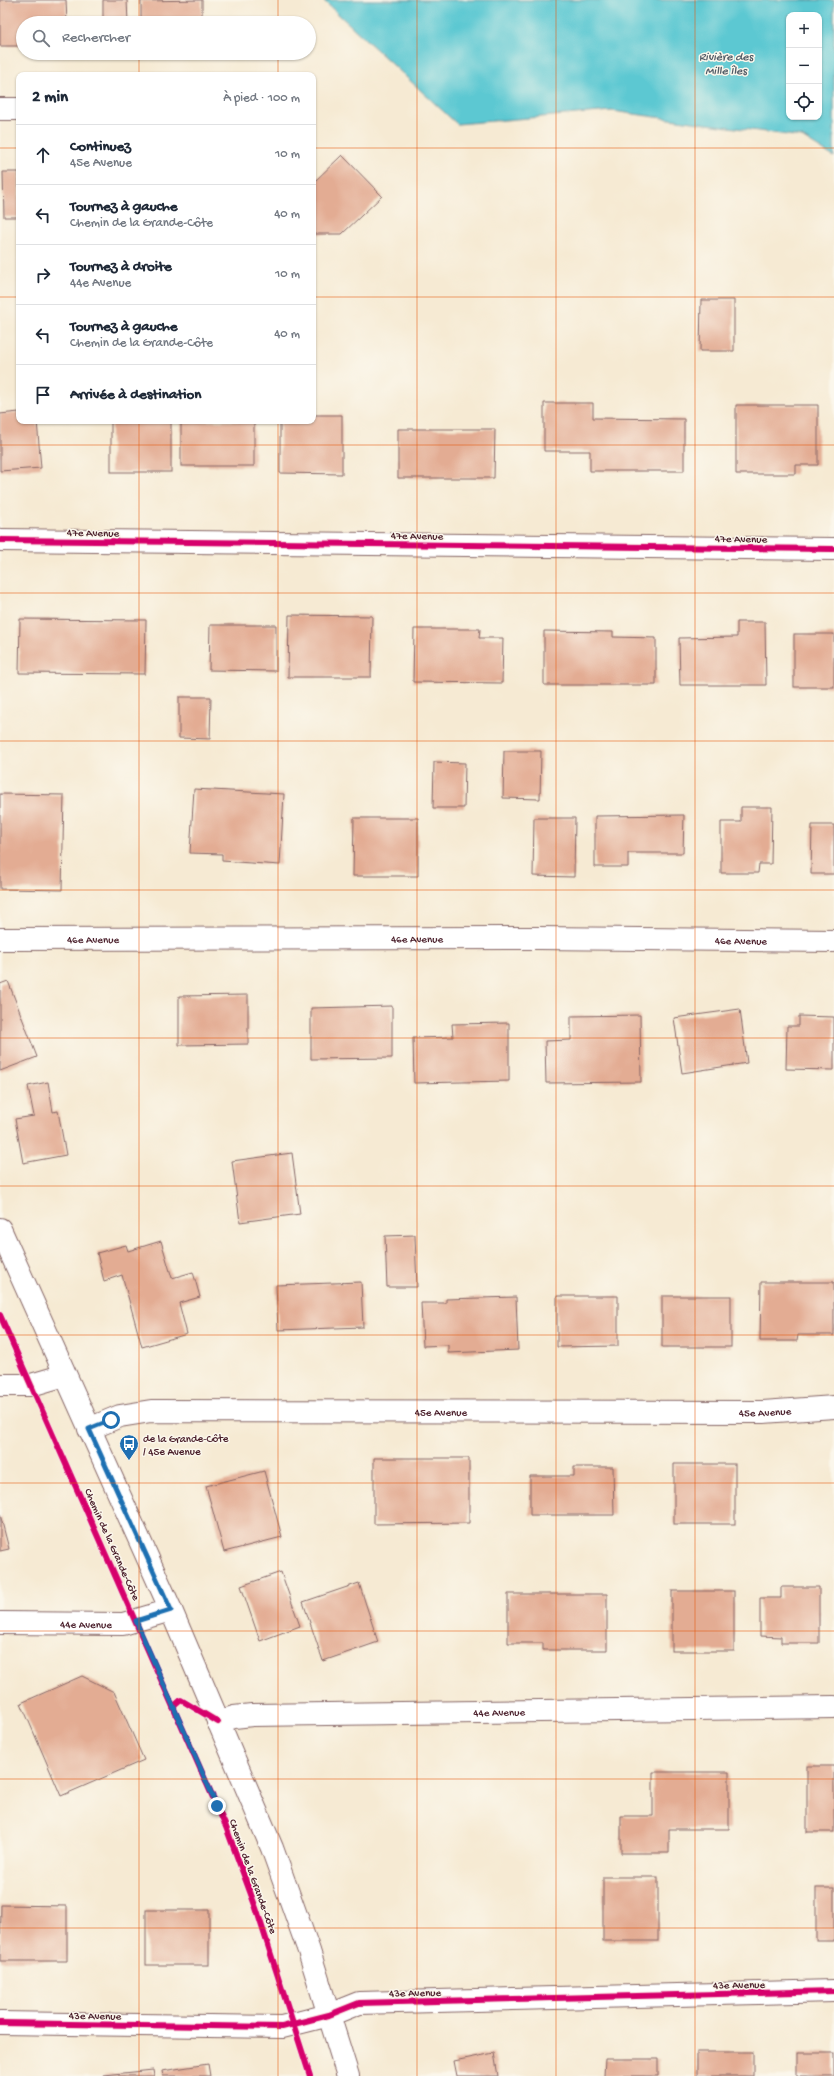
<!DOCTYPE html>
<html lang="fr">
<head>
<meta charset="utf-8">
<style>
  :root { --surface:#fff; --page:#f6f6f7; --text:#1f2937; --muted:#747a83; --line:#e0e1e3 }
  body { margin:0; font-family:"Gochi Hand",sans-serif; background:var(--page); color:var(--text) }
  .controls { position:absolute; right:12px; top:12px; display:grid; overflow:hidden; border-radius:8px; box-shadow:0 1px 3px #0004 }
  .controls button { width:36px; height:36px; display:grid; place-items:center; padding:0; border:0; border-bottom:1px solid var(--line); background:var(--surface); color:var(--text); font:20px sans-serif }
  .stop { position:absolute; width:12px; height:12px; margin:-9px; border:3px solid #1f6fb2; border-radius:50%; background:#fff }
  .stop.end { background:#1f6fb2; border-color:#fff; box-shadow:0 1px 4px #0008 }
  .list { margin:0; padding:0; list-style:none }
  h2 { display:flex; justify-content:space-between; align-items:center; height:52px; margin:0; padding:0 16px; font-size:17px }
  h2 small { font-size:13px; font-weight:400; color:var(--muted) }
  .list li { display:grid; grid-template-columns:26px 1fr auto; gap:12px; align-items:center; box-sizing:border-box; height:60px; padding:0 16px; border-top:1px solid var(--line) }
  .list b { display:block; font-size:15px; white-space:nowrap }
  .list p { margin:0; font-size:13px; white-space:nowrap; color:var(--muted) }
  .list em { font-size:13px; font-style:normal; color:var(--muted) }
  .icon { flex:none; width:22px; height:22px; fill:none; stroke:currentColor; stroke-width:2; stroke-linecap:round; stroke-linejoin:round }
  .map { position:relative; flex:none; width:834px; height:2076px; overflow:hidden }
  .search { position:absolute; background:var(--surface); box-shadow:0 1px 3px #0004; left:16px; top:16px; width:300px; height:44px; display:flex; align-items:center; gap:10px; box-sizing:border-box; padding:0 14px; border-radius:22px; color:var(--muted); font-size:15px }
  .panel { position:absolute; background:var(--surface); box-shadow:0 1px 3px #0004; left:16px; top:72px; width:300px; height:352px; border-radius:8px }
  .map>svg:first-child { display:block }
  .water { fill:#5bc8d2; stroke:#52747e; fill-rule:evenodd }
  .building { fill:#e3ac93 }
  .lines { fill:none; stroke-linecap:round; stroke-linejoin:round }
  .minor-casing { stroke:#866666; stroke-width:24 }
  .secondary-casing { stroke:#866666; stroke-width:24 }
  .minor { stroke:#fff; stroke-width:22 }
  .secondary { stroke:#fff; stroke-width:22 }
  .cycleway-casing { stroke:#fbf7ec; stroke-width:8 }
  .cycleway { stroke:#d6006c; stroke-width:6 }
  .route { stroke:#1f6fb2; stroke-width:5 }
  .grid { fill:none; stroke:#e8590c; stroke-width:1; stroke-opacity:0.55 }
  .labels { text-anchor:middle; stroke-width:3; stroke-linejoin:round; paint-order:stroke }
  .street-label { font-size:11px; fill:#4a1f2b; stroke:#fbf7ec }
  .poi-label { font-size:11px; fill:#4a1f2b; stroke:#fbf7ec; text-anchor:start }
  .water-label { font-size:12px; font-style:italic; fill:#505a65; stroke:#fbf7ec }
</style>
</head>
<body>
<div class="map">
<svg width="834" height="2076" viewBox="0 0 834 2076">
  <rect width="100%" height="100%" fill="#fbf7ec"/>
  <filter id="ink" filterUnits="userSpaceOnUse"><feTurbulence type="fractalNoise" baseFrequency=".025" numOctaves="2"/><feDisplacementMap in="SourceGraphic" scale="8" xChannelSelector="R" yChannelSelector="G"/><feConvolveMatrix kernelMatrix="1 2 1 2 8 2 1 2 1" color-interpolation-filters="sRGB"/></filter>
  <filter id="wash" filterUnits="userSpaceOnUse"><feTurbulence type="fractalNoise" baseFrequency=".012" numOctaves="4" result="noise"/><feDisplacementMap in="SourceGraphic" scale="16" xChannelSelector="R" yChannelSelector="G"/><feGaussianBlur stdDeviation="0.9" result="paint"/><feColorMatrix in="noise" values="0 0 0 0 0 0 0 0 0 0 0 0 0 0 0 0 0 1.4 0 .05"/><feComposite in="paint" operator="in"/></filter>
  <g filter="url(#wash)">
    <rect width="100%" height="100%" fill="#f6ead3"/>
    <path class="water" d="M323 0H834V157L802 137 612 111 457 124ZM789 15H819V117H789Z"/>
    <g id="blocks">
      <g class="building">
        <polygon points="0,0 66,0 67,23 23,23 23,46 0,46"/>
        <polygon points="103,0 127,0 128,23 103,23"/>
        <polygon points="202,0 202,23 141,23 141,1"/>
        <polygon points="342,155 382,196 342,234 313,234 313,183"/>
        <polygon points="3,172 19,172 19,217 4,217"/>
        <polygon points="701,300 734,300 734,351 700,351"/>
        <polygon points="544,403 593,403 593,418 684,419 684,471 590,471 590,451 544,451"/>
        <polygon points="736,405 818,405 818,465 796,465 796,474 736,474"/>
        <polygon points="19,412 19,421 37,421 41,468 0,471 0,414"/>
        <polygon points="313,415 342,415 342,474 280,473 280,421 313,421"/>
        <rect x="111" y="421" width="60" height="51"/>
        <rect x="181" y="421" width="73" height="45"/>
        <polygon points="398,429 495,429 494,478 398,478"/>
        <polygon points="289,615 372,616 371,677 288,677"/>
        <polygon points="20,619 146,620 145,674 19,673"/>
        <polygon points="737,622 765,622 766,685 680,685 679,638 737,637"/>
        <polygon points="210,625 276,625 276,671 209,670"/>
        <polygon points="414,629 480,629 479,638 503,638 502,683 413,682"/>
        <polygon points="544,631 613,632 613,637 656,638 656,685 544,685"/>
        <rect x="794" y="634" width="40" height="53"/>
        <polygon points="179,697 211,697 210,739 179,738"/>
        <polygon points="504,751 541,751 540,799 503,798"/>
        <polygon points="434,762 465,763 464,808 433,808"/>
        <polygon points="194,789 284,794 280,865 222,861 222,854 190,853"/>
        <polygon points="0,794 64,795 62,890 0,889"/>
        <polygon points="741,807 772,807 771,864 759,864 758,873 721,873 721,822 741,822"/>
        <polygon points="684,815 683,853 628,853 628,867 595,867 595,816"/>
        <polygon points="354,818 418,818 418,876 353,876"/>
        <polygon points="534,818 575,818 574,877 533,876"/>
        <polygon points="812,825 834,825 834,874 811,874"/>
        <polygon points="8,981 37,1057 0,1071 0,984"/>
        <polygon points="248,995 248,1044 179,1045 179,996"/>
        <polygon points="392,1006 392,1058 311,1059 311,1008"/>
        <polygon points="740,1009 747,1063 682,1073 674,1018"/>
        <polygon points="640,1015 641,1082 546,1083 545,1041 571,1040 571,1016"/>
        <polygon points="799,1016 834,1017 834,1070 786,1069 787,1026 799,1026"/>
        <polygon points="509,1023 509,1081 414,1083 413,1038 453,1037 452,1024"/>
        <polygon points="48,1082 53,1112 58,1111 66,1155 23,1163 15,1119 34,1116 28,1086"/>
        <polygon points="292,1153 300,1214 240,1222 232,1161"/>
        <polygon points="415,1235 417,1287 387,1287 385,1236"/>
        <polygon points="161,1241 172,1278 193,1272 200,1297 179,1303 187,1334 142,1347 122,1275 104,1281 97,1253 126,1245 128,1251"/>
        <polygon points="361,1282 363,1327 278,1330 276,1285"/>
        <polygon points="761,1282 834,1282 834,1335 798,1335 797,1341 760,1341"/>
        <polygon points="557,1296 618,1296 618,1346 557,1347"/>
        <rect x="662" y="1296" width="69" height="51"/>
        <polygon points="516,1297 518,1350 448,1353 448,1345 423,1346 421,1303 446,1303 446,1299"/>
        <polygon points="374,1458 469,1458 469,1523 374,1524"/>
        <rect x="674" y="1464" width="61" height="60"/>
        <polygon points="574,1467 613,1467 614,1515 530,1515 530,1476 574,1476"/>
        <polygon points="264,1471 282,1537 224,1552 206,1486"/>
        <polygon points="0,1514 9,1549 0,1551"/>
        <polygon points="281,1572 300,1626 260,1641 241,1586"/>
        <polygon points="359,1583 378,1642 323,1661 303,1602"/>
        <polygon points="781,1587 819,1587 819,1643 781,1643 781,1637 760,1636 760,1598 781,1598"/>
        <rect x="672" y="1591" width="62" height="60"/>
        <polygon points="508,1594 607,1594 607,1650 543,1650 543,1643 508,1643"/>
        <polygon points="82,1676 114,1692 144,1760 61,1796 21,1703"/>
        <rect x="807" y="1766" width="27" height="66"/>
        <polygon points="653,1772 729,1772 729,1829 669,1829 669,1853 621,1853 621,1816 653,1816"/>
        <rect x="603" y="1877" width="55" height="64"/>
        <rect x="816" y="1888" width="18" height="53"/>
        <polygon points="1,1905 67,1906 67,1961 0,1961"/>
        <rect x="146" y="1910" width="63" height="55"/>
        <rect x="697" y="2052" width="56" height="24"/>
        <polygon points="494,2053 498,2076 457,2076 454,2061"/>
        <rect x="797" y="2053" width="37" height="23"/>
        <polygon points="605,2059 658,2059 658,2076 604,2076"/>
        <polygon points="208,2064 210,2076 163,2076 162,2071"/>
        <polygon points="153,2070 154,2076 104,2076 104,2075"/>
      </g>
    </g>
  </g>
  <g filter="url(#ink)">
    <use href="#blocks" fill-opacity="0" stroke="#866666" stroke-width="1"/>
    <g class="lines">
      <g class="minor-casing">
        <g id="minor">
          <polyline points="0,109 19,109"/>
          <polyline points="0,540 834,549"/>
          <path id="s1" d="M0 939 538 938 834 941"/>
          <polyline points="0,1385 31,1385 65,1375"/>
          <path id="s2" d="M89 1429 120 1416 151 1411 763 1412 834 1407"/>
          <path id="s3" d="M0 1623 123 1624 171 1610"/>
          <path id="s4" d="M218 1722 234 1717 252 1715 834 1707"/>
          <polyline points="0,2023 282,2027 329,2015 359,2003 834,1991"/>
        </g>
      </g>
      <g class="secondary-casing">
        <polyline id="secondary" points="0,1229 171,1610 272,1848 309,1951 348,2076"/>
      </g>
      <use href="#minor" class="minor"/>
      <use href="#secondary" class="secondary"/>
      <g class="cycleway-casing">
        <g id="cycleway">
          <polyline points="0,540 834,549"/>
          <polyline points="0,1315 226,1827 256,1908 310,2076"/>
          <polyline points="173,1707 181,1700 218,1722"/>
          <polyline points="0,2023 282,2027 329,2015 359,2003 834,1991"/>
        </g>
      </g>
      <use href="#cycleway" class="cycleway"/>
    </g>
  </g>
  <g class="lines" filter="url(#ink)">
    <polyline class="route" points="111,1420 89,1429 171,1610 136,1621 217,1806"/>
  </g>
  <path class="grid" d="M139 0V23M278 0V23M417 0V2076M556 0V2076M695 0V2076M139 53V75M278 53V75M0 148H19M313 148H834M0 297H19M313 297H834M139 421V2076M278 421V2076M0 445H834M0 593H834M0 741H834M0 890H834M0 1038H834M0 1186H834M0 1335H834M0 1483H834M0 1631H834M0 1779H834M0 1928H834"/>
  <defs>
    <g id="bus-pin" transform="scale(1)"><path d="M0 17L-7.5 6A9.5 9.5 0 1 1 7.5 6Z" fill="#1f6fb2" stroke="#fbf7ec"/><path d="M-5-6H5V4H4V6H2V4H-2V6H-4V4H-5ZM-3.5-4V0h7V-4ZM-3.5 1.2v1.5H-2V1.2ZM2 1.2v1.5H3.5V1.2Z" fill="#fff"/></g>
  </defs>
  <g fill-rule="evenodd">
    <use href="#bus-pin" x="129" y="1444"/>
  </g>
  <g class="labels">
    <g class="street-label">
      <text transform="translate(93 532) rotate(1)" y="4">47e Avenue</text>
      <text transform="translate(417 535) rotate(1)" y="4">47e Avenue</text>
      <text transform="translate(741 538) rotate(1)" y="4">47e Avenue</text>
      <text dy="4" stroke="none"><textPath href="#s1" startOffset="93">46e Avenue</textPath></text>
      <text dy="4" stroke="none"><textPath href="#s1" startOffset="417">46e Avenue</textPath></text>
      <text dy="4" stroke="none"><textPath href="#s1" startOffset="741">46e Avenue</textPath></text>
      <text dy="4" stroke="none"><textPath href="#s2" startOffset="679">45e Avenue</textPath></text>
      <text dy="4" stroke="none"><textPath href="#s2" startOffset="355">45e Avenue</textPath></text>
      <text transform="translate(113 1544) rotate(66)" y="4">Chemin de la Grande-Côte</text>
      <text dy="4" stroke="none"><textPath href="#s3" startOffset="86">44e Avenue</textPath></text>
      <text dy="4" stroke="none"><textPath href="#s4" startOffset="282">44e Avenue</textPath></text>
      <text transform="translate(254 1876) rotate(70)" y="4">Chemin de la Grande-Côte</text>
      <text transform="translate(739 1984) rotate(-1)" y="4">43e Avenue</text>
      <text transform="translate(415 1992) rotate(-1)" y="4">43e Avenue</text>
      <text transform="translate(95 2015) rotate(1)" y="4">43e Avenue</text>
    </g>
    <g class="poi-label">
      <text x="143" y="1442">de la Grande-Côte<tspan x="143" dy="13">/ 45e Avenue</tspan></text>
    </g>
    <g class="water-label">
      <text x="726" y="60">Rivière des<tspan x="726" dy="14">Mille Îles</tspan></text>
    </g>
  </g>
</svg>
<div class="controls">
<button>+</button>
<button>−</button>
<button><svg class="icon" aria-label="locate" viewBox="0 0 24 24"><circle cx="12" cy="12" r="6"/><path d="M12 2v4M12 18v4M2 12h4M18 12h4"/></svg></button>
</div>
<div class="stop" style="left:111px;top:1420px"></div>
<div class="stop end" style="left:217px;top:1806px"></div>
<div class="search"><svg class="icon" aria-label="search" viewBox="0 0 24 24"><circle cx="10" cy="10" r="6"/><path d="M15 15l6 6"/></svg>Rechercher</div>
<section class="panel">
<h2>2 min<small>À pied · 100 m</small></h2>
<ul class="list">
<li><svg class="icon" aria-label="ahead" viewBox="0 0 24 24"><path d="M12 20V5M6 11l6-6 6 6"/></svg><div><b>Continuez</b><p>45e Avenue</p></div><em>10 m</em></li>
<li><svg class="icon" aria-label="left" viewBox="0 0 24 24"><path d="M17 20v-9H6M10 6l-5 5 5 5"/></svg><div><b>Tournez à gauche</b><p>Chemin de la Grande-Côte</p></div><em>40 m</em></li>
<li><svg class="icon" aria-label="right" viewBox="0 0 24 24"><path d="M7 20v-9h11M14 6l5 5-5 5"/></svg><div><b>Tournez à droite</b><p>44e Avenue</p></div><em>10 m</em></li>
<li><svg class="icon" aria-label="left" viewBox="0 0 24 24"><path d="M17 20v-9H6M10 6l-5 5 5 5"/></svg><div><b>Tournez à gauche</b><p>Chemin de la Grande-Côte</p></div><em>40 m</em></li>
<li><svg class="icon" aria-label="arrive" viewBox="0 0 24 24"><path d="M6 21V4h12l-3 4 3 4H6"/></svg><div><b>Arrivée à destination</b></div></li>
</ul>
</section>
</div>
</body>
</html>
